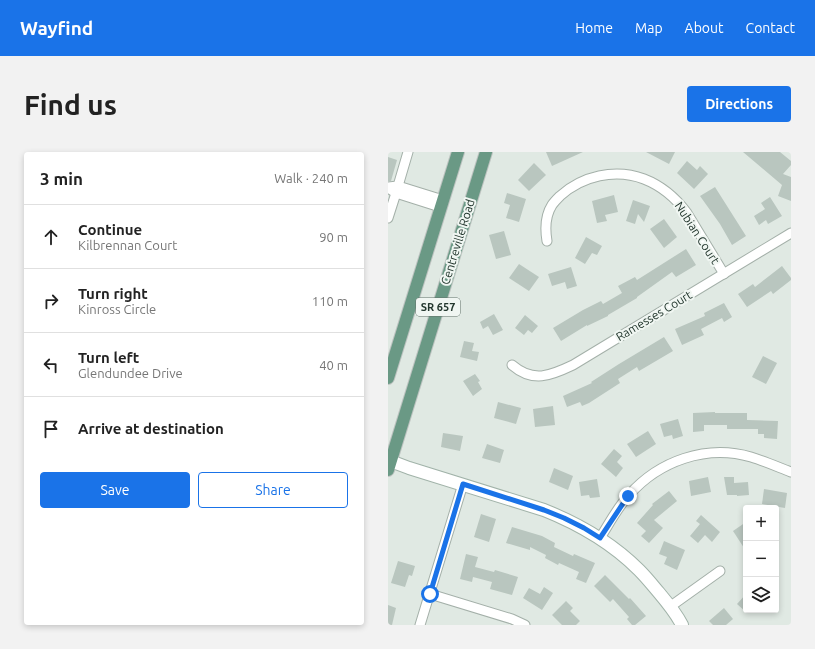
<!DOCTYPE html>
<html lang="en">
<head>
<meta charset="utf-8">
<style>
  :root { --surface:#fff; --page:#f2f2f2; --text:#222; --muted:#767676; --line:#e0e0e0; --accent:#1a73e8 }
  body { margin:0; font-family:Ubuntu,sans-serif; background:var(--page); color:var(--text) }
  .controls { position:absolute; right:12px; bottom:12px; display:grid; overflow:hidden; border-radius:4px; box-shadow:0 2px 6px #0003 }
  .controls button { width:36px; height:36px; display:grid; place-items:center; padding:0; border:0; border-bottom:1px solid var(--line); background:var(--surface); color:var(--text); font:20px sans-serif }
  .stop { position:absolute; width:12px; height:12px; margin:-9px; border:3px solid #1a73e8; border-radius:50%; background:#fff }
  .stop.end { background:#1a73e8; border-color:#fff; box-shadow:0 1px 4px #0008 }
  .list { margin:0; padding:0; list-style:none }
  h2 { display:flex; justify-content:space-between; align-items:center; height:52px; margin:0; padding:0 16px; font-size:17px }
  h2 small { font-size:13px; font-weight:400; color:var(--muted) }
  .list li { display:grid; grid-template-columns:26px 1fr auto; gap:12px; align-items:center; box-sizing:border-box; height:64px; padding:0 16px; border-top:1px solid var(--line) }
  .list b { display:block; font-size:15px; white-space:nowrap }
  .list p { margin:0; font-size:13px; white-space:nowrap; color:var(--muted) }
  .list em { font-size:13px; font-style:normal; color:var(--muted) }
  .actions { display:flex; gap:8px; padding:12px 16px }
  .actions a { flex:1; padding:9px 0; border:1px solid var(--accent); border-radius:4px; text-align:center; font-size:14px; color:var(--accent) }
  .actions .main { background:var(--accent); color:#fff }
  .icon { flex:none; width:22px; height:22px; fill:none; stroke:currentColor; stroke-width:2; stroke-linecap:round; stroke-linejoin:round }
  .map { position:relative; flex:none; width:403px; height:473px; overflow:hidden; border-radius:4px }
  header { display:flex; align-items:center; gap:24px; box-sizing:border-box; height:56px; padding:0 20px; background:var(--accent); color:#fff }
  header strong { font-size:19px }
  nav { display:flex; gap:22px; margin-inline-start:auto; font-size:14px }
  .intro { display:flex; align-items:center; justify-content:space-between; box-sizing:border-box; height:96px; padding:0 24px }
  h1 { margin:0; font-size:28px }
  .button { padding:10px 18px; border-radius:4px; background:var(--accent); color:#fff; font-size:14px; font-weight:700 }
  main { display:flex; gap:24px; padding:0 24px }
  aside { flex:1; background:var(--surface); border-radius:4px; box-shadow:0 2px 6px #0003 }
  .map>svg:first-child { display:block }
  .building { fill:#b9c6bf }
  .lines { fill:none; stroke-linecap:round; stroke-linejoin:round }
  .street-casing { stroke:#a4b0a9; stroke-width:11 }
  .secondary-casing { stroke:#a1b3a9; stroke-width:14 }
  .primary-casing { stroke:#bdc3c0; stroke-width:14 }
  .street { stroke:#fff; stroke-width:9 }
  .secondary { stroke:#fff; stroke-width:12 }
  .primary { stroke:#6a9985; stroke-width:12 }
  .route { stroke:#1a73e8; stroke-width:5 }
  .labels { text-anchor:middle; stroke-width:4; stroke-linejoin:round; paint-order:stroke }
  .shield { fill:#f0f6f2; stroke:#607069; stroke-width:1 }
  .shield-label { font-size:11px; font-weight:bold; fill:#23372e }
  .street-label { font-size:12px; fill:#23372e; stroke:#f0f6f2 }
</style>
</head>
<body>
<header>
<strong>Wayfind</strong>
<nav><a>Home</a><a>Map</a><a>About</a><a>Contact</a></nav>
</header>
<div class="intro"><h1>Find us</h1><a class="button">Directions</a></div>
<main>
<aside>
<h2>3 min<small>Walk · 240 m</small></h2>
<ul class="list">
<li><svg class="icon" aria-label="ahead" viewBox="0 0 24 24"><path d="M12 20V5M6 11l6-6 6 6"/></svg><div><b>Continue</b><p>Kilbrennan Court</p></div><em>90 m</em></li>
<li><svg class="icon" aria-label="right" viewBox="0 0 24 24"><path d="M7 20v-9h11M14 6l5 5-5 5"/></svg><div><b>Turn right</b><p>Kinross Circle</p></div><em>110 m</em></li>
<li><svg class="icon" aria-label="left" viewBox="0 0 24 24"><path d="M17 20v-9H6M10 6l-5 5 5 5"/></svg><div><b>Turn left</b><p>Glendundee Drive</p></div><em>40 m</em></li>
<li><svg class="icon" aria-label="arrive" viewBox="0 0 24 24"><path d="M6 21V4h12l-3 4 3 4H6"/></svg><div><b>Arrive at destination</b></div></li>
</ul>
<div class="actions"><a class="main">Save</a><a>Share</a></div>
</aside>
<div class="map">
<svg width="403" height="473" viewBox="0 0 403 473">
  <rect width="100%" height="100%" fill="#e0e9e3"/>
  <g class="building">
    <polygon points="158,0 195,0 164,14"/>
    <polygon points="258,0 287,0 281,12"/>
    <polygon points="355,0 392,0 403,9 403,13 395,22 403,25 403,49 390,44 394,33"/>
    <polygon points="0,5 9,8 3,29 0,29"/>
    <polygon points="299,9 309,18 312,14 320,22 306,37 289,21"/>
    <polygon points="146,11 158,23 141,39 130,28"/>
    <polygon points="327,35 358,84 344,93 332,72 312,44"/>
    <polygon points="119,41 138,47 131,70 118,66 122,53 116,51"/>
    <polygon points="226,43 230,60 217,63 219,69 209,71 204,49"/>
    <polygon points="382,45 394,64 380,72 378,68 371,73 366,64 377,57 373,51"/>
    <polygon points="245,48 262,54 256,70 250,62 247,72 238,69"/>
    <polygon points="276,67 289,85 276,96 262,77"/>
    <polygon points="116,79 123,103 108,107 101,83"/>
    <polygon points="198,85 214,94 209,103 204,101 197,112 187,106"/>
    <polygon points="298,97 308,113 288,125 284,120 249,145 249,146 220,163 220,164 199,174 199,173 173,189 165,176 195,158 213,149 215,152 234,141 230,134 247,125 249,128"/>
    <polygon points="131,112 151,125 141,139 121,126"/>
    <polygon points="394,114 403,126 403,128 385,142 383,139 359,155 350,142 365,132 367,135"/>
    <polygon points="183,115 189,134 179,137 177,130 164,134 160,122"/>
    <polygon points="336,151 344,165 336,170 334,166 313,177 316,183 294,193 287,177 317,164 316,161"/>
    <polygon points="106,162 115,178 105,183 100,174 95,177 92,170"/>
    <polygon points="137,163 150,174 144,181 140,178 136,183 127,176"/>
    <polygon points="276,185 285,199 251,219 249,215 230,227 232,231 201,251 194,254 192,250 179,255 175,244 204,231 203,230 231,212"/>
    <polygon points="76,189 86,191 84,199 91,200 89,209 72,205"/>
    <polygon points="375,204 389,211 378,232 364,225"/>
    <polygon points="87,222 92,229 90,230 94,237 85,244 75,229"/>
    <polygon points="110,250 133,256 128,272 106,266"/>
    <polygon points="165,254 167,273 147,275 145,257"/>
    <polygon points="327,260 327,261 359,261 359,268 390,269 389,287 376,286 376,282 370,282 370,277 339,277 339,273 316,273 316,279 305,280 305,261"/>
    <polygon points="290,267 295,284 285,287 284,283 276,285 272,272"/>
    <polygon points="260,279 268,292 248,305 239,292"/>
    <polygon points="55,281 75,284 72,299 53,295"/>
    <polygon points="99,292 116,298 112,311 94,306"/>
    <polygon points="226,297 234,304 229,310 235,316 228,325 213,312"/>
    <polygon points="166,316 185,324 180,338 161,330"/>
    <polygon points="320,325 323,340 303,344 301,329"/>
    <polygon points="336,325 346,325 346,331 360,330 361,343 349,344 349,343 339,343"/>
    <polygon points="209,327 212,345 202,346 201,343 193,344 191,330"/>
    <polygon points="376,337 399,341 397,356 374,352"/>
    <polygon points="281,339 289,349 266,368 275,376 261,391 253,384 258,379 249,371 265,353 264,352"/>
    <polygon points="93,362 108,367 101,390 86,385"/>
    <polygon points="313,363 332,380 324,390 317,383 310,391 302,384 312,372 308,369"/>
    <polygon points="358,370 358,399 345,379"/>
    <polygon points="124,375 154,384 167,391 166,395 185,404 186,402 207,411 198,431 188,427 191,420 171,411 170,413 157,406 158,403 142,395 142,398 118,391"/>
    <polygon points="276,389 297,398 289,418 276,412 279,405 271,402"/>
    <polygon points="78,402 90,405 87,415 106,420 107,418 130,425 124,443 102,437 104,430 85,425 84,430 72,427"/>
    <polygon points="10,409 27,414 24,424 21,423 17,435 3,431"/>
    <polygon points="217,423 241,447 242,446 258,464 247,473 244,473 239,467 241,465 225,447 222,450 206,434"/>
    <polygon points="156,435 165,441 154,458 135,446 141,436 152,442"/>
    <polygon points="358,442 358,460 349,452"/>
    <polygon points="178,449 185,456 182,459 192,469 188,473 174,473 164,463"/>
    <polygon points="0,453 8,456 4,473 0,473"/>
    <polygon points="336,456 345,467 338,473 325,473 321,469"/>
  </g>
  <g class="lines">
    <g class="street-casing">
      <g id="street">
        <polyline points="10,34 20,0"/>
        <polyline points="0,35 10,34 55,48"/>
        <polyline points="0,36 8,41 52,55"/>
        <polyline points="0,66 8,41"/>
        <path d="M159 89C157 77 157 64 164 53 166 50 169 47 172 44 194 24 227 16 256 27 274 34 287 45 299 61L336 122"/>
        <path d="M124 213C145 231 162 224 185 213L403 81"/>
        <path d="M212 386C221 372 229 356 241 343 271 309 318 292 363 305 376 309 390 315 403 320"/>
        <polyline points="42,442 124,467 137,473"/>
        <polyline points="283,454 332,419"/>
        <polyline points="32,473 75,332"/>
      </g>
    </g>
    <g class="secondary-casing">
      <path id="secondary" d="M0 308 21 316 156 358C191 372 224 391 251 418 257 424 262 430 267 436 277 448 287 459 294 473"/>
    </g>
    <g class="primary-casing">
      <g id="primary">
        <polyline points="0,226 70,0"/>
        <polyline points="0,318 98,0"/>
      </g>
    </g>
    <use href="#street" class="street"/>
    <use href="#secondary" class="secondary"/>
    <use href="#primary" class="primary"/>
  </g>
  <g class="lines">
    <polyline class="route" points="42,442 75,332 156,358 176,366 196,376 212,386 240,344"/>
  </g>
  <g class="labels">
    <rect class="shield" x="28" y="146" width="44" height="18" rx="3"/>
    <g class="shield-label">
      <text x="50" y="159">SR 657</text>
    </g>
    <g class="street-label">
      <text transform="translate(309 81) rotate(57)" y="4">Nubian Court</text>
      <text transform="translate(70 90) rotate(-73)" y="4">Centreville Road</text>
      <text transform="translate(266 164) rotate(-31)" y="4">Ramesses Court</text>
    </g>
  </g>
</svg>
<div class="controls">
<button>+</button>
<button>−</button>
<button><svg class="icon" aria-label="layers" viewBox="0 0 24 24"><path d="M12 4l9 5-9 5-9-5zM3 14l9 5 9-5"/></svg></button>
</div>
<div class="stop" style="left:42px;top:442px"></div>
<div class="stop end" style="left:240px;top:344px"></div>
</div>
</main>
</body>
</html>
